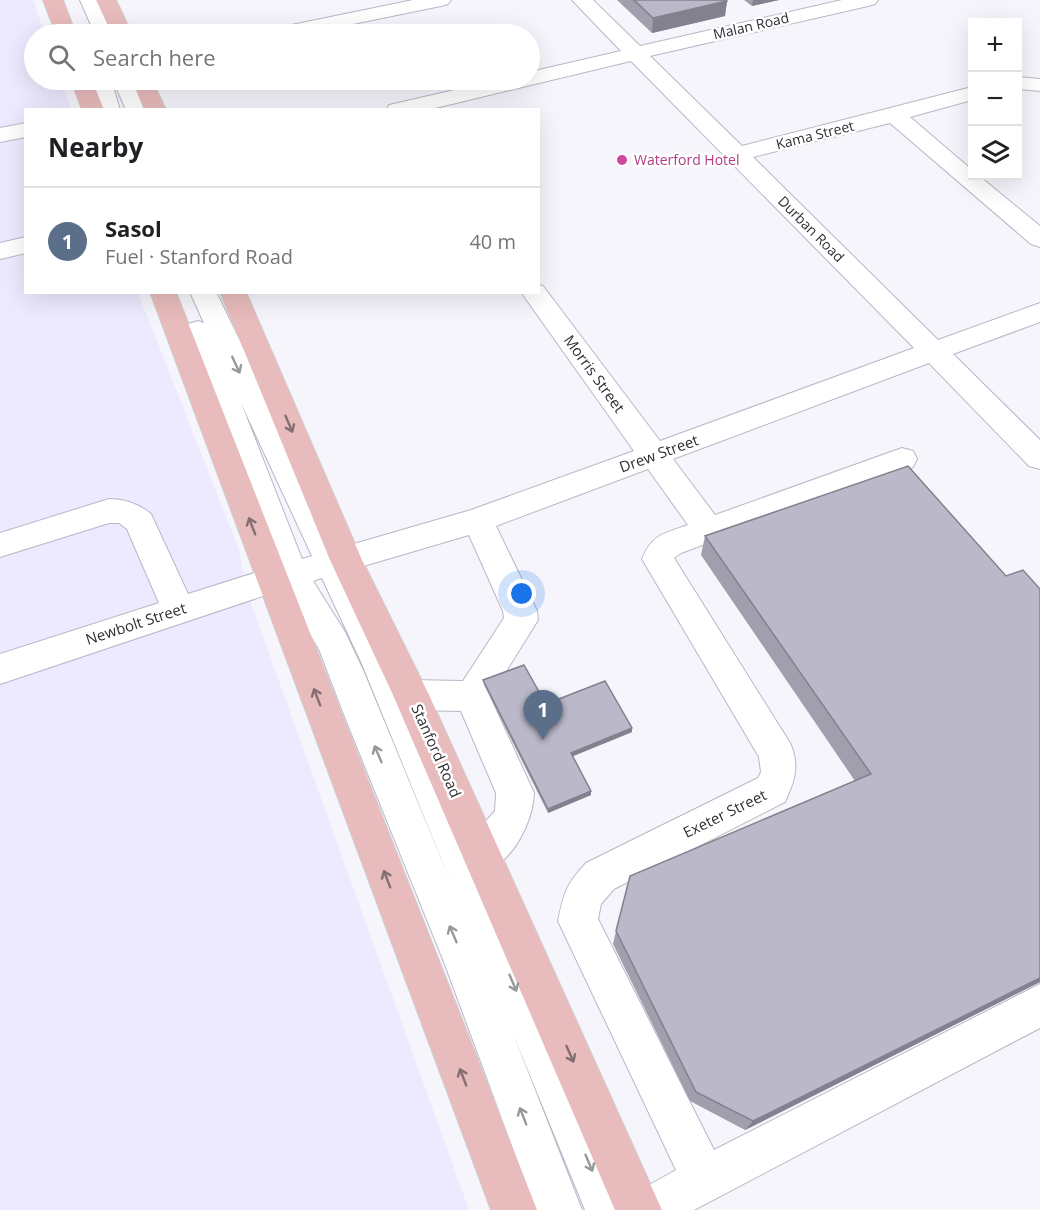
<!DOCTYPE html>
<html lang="en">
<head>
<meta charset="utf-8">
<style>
  :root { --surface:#fff; --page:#f2f2f2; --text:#202124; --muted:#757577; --line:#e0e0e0; --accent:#617525 }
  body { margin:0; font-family:"Open Sans",sans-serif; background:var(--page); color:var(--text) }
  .controls { position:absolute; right:18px; top:18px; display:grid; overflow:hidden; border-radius:0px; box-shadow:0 6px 24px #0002 }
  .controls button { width:54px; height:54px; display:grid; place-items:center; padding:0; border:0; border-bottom:2px solid var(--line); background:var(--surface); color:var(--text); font:30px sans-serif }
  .you { position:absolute; left:522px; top:594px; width:21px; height:21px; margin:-15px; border:4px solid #fff; border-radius:50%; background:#1a73e8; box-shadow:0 0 0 9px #1a73e833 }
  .badge { display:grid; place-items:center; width:39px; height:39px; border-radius:50%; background:var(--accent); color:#fff; font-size:20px; font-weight:700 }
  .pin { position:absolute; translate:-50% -50px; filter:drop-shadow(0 2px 3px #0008) }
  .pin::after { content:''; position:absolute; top:32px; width:21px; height:18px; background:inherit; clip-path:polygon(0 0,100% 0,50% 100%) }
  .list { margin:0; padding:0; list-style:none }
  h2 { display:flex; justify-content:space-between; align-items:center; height:78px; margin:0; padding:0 24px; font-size:26px }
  h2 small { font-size:20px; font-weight:400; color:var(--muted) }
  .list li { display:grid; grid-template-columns:39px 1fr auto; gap:18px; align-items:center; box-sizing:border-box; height:108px; padding:0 24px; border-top:2px solid var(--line) }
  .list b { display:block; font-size:22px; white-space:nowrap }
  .list p { margin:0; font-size:20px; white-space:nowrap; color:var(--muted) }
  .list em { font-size:20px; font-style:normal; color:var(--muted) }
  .icon { flex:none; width:33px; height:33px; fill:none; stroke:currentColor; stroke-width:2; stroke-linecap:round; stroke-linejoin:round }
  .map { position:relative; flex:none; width:1040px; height:1210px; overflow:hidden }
  .search { position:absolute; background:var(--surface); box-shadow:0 6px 24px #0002; left:24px; top:24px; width:516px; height:66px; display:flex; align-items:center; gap:15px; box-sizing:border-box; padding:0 21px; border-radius:33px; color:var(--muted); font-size:22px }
  .panel { position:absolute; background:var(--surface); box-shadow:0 6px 24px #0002; left:24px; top:108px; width:516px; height:186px; border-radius:0px }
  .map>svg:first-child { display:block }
  .built { fill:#ede9fe }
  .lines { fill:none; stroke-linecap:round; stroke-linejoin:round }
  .minor-casing { stroke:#b9b6c7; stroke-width:2 }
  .major-casing { stroke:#d1d1d3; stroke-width:2 }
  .minor { fill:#fff; fill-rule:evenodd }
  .major { fill:#e8bbbc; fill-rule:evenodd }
  .wall { fill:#a19ead }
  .shaded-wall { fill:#83818d }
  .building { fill:#bbb8c9; stroke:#83818d; stroke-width:1.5 }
  .oneway { stroke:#98979a }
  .oneway2 { stroke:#836e72 }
  .hotel-dot { fill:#d1479c; stroke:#fff; stroke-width:2 }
  .labels { text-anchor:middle; stroke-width:5; stroke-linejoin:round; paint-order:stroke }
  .far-street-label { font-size:14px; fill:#302f35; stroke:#fff }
  .far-hotel-label { font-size:14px; fill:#b23c85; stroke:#fff; text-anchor:start }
  .street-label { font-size:15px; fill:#302f35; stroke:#fff }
</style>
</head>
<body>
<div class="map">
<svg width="1040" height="1210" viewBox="0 0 1040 1210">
  <rect width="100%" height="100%" fill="#f6f5fc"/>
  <polygon class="built" points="0,0 33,0 45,34 34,34 34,80 61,80 71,109 26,110 26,292 138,293 238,547 248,595 469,1210 0,1210"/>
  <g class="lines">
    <g class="minor-casing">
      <g id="minor">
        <polygon points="80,0 100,0 115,34 95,34"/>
        <polygon points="413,0 451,0 448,4 441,6 304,34 267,34 270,30 277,28"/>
        <path d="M572 0H593L640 46 842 0H878L875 4 868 6 650 56 742 146 972 87V100L910 117 972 170V176H979L1040 226V247L1031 244 890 123 753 157 938 340 1040 303V322L953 354 1040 440V469L1029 466 929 363 673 459 715 515 902 448 913 451 917 459 913 467 681 553 674 558 790 743C800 765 795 780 785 802L614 889 601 904 598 919 714 1150 1040 984V1028L694 1210H585L512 1031 582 1210H536L444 962 343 712 319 649 284 589 0 684V654L159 603 127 529 119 523H109L0 557V533L109 499C124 499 139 504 151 514L188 594 273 567 185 330 188 324 198 321 204 323 190 292H216L340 548 471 510 634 451 521 292H538V285L543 286 660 441 914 348 631 61 427 110H386L389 105 498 80H530V72L621 51ZM241 403 312 556 302 559ZM648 469 688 525C665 533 652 534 642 559L759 757 761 772 758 778 586 863C566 885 564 892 558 921L676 1170 633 1194 628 1203 486 871C513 861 533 822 534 793L490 697 538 620 537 611 496 526ZM469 535 503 611 504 618 463 681 411 680 404 682 350 570ZM322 578 362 664 454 890 363 670 345 632 313 581ZM416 710 461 711 496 793 495 811 471 838Z"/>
        <polygon points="1018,77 1040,79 1040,91 1018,89"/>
        <polygon points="90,80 111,80 120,110 98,110"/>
        <polygon points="113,80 134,80 148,110 126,110"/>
        <polygon points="26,123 26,137 0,142 0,128"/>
        <polygon points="26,237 26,253 0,259 0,243"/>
      </g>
    </g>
    <g class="major-casing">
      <g id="major">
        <polygon points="43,0 63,0 76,34 56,34"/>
        <polygon points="96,0 116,0 132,34 112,34"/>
        <polygon points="71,80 92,80 104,110 82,110"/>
        <polygon points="132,80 152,80 166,110 144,110"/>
        <polygon points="150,292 176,292 537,1210 491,1210"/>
        <polygon points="220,292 246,292 362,560 429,695 662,1210 615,1210 393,695 330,560"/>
      </g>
    </g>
    <use href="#minor" class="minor"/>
    <use href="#major" class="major"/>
  </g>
  <g class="wall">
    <polygon points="617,0 726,0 727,1 725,16 652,33"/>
    <polygon points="744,0 779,0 752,6"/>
    <polygon points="705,536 1006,576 1040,589 1040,982 745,1130 690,1101 613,944 616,931 855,781 701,555"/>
    <polygon points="483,680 546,704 632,728 632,732 573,756 591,791 591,795 548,813 484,685"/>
  </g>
  <g class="shaded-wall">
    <polygon points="753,0 779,0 752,6"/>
    <polygon points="727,1 725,16 652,33 653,18"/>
    <polygon points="632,728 632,732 571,757 571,753"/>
    <polygon points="591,791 591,795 548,813 548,809"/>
    <polygon points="1040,978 1040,982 745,1130 753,1121"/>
  </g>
  <g class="building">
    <polygon points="634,0 726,0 727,1 653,18"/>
    <polygon points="908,466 1006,576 1023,570 1040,589 1040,978 753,1121 696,1092 616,931 630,876 871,774 705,536"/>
    <polygon points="524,665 546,704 605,681 632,728 571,753 591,791 548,809 483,680"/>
  </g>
  <defs><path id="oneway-shaft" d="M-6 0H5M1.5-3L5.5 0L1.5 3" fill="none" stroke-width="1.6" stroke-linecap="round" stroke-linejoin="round" transform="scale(1.5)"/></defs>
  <g class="oneway">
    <use href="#oneway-shaft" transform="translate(236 365) rotate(65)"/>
    <use href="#oneway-shaft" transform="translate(378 754) rotate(-113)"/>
    <use href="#oneway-shaft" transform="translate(453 934) rotate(-113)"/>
    <use href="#oneway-shaft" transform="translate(513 983) rotate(67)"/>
    <use href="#oneway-shaft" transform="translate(523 1116) rotate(-111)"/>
    <use href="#oneway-shaft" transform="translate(589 1163) rotate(67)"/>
  </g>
  <g class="oneway2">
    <use href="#oneway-shaft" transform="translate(289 424) rotate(67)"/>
    <use href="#oneway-shaft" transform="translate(252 526) rotate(-111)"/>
    <use href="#oneway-shaft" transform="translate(317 697) rotate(-111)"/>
    <use href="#oneway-shaft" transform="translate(387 879) rotate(-111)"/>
    <use href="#oneway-shaft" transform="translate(570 1054) rotate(66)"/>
    <use href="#oneway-shaft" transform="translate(463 1077) rotate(-111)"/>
  </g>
  <circle class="hotel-dot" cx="622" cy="160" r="6"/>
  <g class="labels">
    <g class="far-street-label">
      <text transform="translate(751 26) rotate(-13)" y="5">Malan Road</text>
      <text transform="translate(815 135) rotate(-14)" y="5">Kama Street</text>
      <text transform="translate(811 229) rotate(45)" y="5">Durban Road</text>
    </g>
    <g class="far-hotel-label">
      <text x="634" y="165">Waterford Hotel</text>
    </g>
    <g class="street-label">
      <text transform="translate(594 374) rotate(54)" y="5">Morris Street</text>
      <text transform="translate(659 454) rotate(-20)" y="5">Drew Street</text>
      <text transform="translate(136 624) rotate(-18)" y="5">Newbolt Street</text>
      <text transform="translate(436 751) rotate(66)" y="5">Stanford Road</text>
      <text transform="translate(725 814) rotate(-26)" y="5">Exeter Street</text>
    </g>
  </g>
</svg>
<div class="controls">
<button>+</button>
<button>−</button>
<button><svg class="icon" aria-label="layers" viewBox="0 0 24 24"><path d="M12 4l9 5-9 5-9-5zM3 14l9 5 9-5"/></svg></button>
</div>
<div class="you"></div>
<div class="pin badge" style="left:543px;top:740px;background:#5c6f8a">1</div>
<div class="search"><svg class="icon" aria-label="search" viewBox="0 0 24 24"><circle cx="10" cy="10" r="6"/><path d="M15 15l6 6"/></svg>Search here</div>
<section class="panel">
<h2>Nearby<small></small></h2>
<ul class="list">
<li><span class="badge" style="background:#5c6f8a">1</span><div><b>Sasol</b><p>Fuel · Stanford Road</p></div><em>40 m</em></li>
</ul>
</section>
</div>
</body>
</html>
